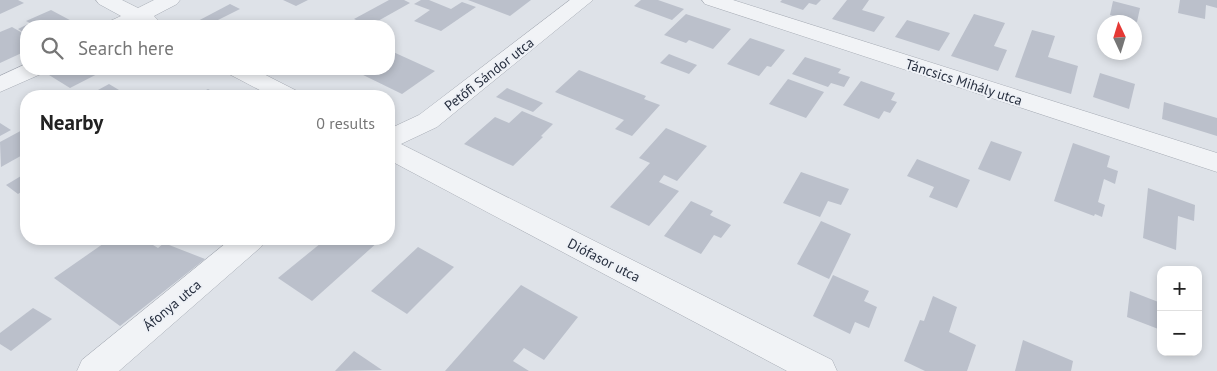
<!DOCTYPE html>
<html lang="en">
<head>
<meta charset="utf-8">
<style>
  :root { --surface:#fff; --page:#f6f6f6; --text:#222; --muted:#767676; --line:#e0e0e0 }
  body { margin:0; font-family:"PT Sans",sans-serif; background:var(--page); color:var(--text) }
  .controls { position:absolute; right:15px; bottom:15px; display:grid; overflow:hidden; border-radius:10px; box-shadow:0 2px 8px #0003 }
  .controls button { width:45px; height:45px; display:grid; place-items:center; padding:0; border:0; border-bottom:1px solid var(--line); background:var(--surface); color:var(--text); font:25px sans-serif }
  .compass { position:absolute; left:1097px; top:15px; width:45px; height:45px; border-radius:50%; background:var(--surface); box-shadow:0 2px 8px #0003; rotate:356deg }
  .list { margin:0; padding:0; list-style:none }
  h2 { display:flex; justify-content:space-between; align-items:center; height:65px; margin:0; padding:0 20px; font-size:21px }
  h2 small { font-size:16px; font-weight:400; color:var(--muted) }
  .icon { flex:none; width:28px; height:28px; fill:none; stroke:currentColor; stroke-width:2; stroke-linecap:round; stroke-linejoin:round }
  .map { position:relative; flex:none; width:1217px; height:371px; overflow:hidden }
  .search { position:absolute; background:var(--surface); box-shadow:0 2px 8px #0003; left:20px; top:20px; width:375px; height:55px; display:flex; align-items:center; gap:12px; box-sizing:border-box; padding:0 18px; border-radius:20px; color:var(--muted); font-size:19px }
  .panel { position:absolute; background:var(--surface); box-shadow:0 2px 8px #0003; left:20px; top:90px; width:375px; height:155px; border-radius:20px }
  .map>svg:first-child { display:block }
  .building { fill:#bbc0cb }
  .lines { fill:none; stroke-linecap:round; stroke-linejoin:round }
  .street-casing { stroke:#a7acb5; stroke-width:1 }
  .street { fill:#f1f3f6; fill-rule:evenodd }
  .labels { text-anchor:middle; stroke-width:4; stroke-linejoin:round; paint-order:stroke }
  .street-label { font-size:14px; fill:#272f3f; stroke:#eef1f6 }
</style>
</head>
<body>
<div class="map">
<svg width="1217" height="371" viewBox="0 0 1217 371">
  <rect width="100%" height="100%" fill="#dee2e8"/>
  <g class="building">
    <polygon points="0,0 18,0 24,3 0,14"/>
    <polygon points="283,0 308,0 296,6"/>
    <polygon points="389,0 404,0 410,3 369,26 354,19"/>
    <polygon points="421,0 429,0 451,9 462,2 476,7 441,31 414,21 430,10 414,4"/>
    <polygon points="468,0 531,0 510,16"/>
    <polygon points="641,0 658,0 684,9 672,20 634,6"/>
    <polygon points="782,0 821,0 816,5 809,3 803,10 780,2"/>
    <polygon points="847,0 869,0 862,10 885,17 874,32 832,19"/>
    <polygon points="1180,0 1217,0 1217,8 1206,5 1205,19 1178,13"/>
    <polygon points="1113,1 1140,8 1137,22 1110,15"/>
    <polygon points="230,4 240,9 206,26 194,23"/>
    <polygon points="51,10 81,26 26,26 26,34 18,29 30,23 26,21"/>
    <polygon points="686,14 731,29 713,49 689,40 686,43 664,35"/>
    <polygon points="974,14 1005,23 994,46 1007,50 998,71 951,56"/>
    <polygon points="907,20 950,33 939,51 895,37"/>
    <polygon points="12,27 26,35 26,51 0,63 0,32"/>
    <polygon points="1032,30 1055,36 1048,57 1078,66 1071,94 1015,77"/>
    <polygon points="750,38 785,50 771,67 767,66 759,76 727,64"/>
    <polygon points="391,51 435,71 402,94 357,72 363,69 389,69 389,52"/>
    <polygon points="669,54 697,65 689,74 660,63"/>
    <polygon points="805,57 841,69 838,73 850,77 844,87 831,83 828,87 792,74"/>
    <polygon points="62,69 107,69 70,88 49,75"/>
    <polygon points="579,70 646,96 644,99 660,105 632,136 615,129 624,120 555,92"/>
    <polygon points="1100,73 1135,84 1129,109 1093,97"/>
    <polygon points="788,79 824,92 806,118 769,104"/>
    <polygon points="861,81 895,93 891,100 897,102 890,113 884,111 879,119 843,105"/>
    <polygon points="109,84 129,96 87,96"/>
    <polygon points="507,88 543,103 533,112 496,97"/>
    <polygon points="208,89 221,96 195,96"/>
    <polygon points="1164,102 1217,118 1217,136 1162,119"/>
    <polygon points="522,111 553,124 541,136 543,137 513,166 464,144 495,117 509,123"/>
    <polygon points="0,123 11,130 0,136"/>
    <polygon points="26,128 26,153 1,167 0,142"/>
    <polygon points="666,128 707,146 677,181 664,175 659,182 679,191 649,226 610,207 650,163 639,158"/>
    <polygon points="991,141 1022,152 1010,181 978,169"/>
    <polygon points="1073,143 1110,156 1107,167 1118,171 1115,184 1104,179 1098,202 1105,205 1102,217 1095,214 1094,216 1054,201"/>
    <polygon points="917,159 970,180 957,208 929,197 934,187 907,176"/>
    <polygon points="801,172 849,189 841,205 828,201 820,217 783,203"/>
    <polygon points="26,173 26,189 18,194 6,185"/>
    <polygon points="1148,188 1195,205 1194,221 1178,216 1176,250 1143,238"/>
    <polygon points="691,201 713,211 710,215 731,225 721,238 714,235 701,254 664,236"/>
    <polygon points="821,221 851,234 829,279 797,264"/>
    <polygon points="110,239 143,239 158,248 164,243 205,259 120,326 54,278"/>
    <polygon points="326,239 375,239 379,241 312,301 278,278"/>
    <polygon points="418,247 454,267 407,314 371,291"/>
    <polygon points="833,275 869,291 864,301 877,307 869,328 855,322 850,334 813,316"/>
    <polygon points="521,285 578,317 544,360 524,348 513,361 529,371 445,371"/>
    <polygon points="1130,291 1161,303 1161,330 1127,317"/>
    <polygon points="933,296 957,307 949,332 976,345 967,371 925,371 904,361 920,320 924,321"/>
    <polygon points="33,308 52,319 11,351 0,344 0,333"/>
    <polygon points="1023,340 1073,361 1071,371 1015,371"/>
    <polygon points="354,351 382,370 335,371"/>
  </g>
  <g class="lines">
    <g class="street-casing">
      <g id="street">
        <polygon points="96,0 122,0 138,8 154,0 180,0 177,4 154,16 160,22 157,26 138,24 134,26 108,26 110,21 121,16 99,4"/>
        <polygon points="570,0 593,0 437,127 401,144 832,360 837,371 787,371 389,160 389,129 419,115"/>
        <polygon points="702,0 733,0 1217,153 1217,172 705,4"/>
        <polygon points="26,64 26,69 44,69 41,74 0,92 0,76"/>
        <polygon points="226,69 254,69 297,91 301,96 271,96 229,74"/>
        <polygon points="231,239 266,239 261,247 119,371 77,371 82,360"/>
      </g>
    </g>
    <use href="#street" class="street"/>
  </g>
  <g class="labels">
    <g class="street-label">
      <text transform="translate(489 74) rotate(-38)" y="5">Petőfi Sándor utca</text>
      <text transform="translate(964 82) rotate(18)" y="5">Táncsics Mihály utca</text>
      <text transform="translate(604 260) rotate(27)" y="5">Diófasor utca</text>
      <text transform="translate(172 305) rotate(-40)" y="5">Áfonya utca</text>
    </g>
  </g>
</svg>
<div class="controls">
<button>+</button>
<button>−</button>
</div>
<svg class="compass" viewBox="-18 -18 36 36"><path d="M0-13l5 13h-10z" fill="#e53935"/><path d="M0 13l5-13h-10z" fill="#767676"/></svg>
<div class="search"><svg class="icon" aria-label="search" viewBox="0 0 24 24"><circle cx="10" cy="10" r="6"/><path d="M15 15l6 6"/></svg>Search here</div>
<section class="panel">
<h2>Nearby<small>0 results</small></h2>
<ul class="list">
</ul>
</section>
</div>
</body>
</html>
